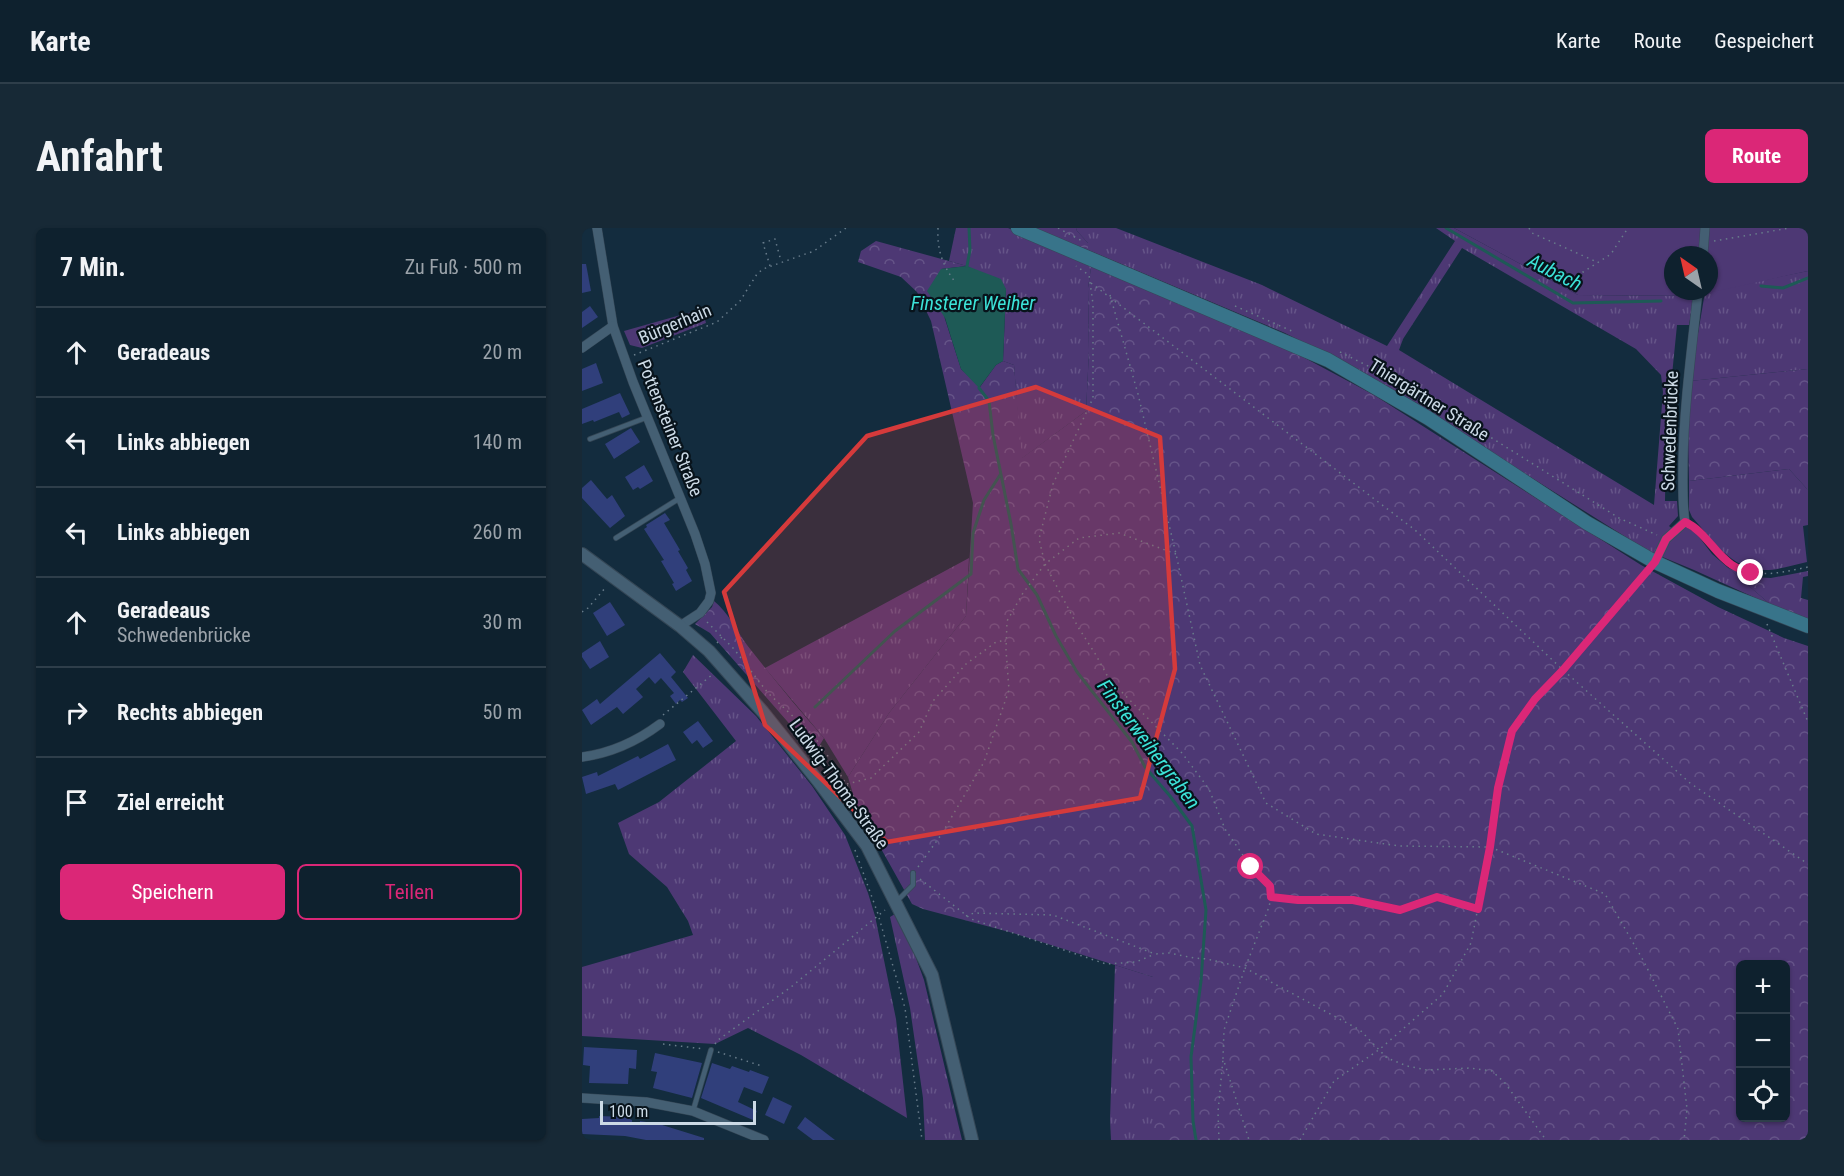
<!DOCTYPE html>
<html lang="de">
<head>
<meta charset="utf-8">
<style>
  :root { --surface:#0e212e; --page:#172936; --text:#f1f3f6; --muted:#9ba3aa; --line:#2e3e4a; --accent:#db2777 }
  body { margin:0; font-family:"Roboto Condensed",sans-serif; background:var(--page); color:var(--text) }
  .controls { position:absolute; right:18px; bottom:18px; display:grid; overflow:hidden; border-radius:9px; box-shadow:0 2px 4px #0004 }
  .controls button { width:54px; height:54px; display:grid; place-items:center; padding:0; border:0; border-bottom:2px solid var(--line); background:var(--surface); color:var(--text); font:30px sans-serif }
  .compass { position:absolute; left:1082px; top:18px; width:54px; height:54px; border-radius:50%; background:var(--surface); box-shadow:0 2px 4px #0004; rotate:326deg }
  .scale { position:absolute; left:18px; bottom:15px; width:156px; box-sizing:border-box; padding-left:6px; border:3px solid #ccdae6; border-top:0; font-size:16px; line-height:21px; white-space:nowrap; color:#ccdae6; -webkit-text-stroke:4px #08131b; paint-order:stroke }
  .stop { position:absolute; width:18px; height:18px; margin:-14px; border:4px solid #db2777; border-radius:50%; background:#fff }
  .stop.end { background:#db2777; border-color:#fff; box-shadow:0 2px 6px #0008 }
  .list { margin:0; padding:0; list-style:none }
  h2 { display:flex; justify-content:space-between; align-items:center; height:78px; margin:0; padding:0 24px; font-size:26px }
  h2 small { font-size:20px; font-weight:400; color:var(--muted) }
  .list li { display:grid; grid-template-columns:39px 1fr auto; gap:18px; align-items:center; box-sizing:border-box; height:90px; padding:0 24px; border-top:2px solid var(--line) }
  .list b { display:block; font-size:22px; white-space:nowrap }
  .list p { margin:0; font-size:20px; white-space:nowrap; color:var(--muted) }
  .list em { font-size:20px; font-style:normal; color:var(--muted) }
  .actions { display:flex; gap:12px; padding:18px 24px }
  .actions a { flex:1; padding:14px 0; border:2px solid var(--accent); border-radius:9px; text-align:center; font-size:21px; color:var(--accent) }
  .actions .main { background:var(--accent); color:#fff }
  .icon { flex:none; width:33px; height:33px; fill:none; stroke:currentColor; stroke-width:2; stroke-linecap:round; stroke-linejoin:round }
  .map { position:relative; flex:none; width:1226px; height:912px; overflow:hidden; border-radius:9px }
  header { display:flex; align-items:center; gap:36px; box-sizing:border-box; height:84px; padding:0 30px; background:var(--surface); border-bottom:2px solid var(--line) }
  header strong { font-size:28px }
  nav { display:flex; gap:33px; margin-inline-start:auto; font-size:21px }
  .intro { display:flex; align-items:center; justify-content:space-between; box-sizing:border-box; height:144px; padding:0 36px }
  h1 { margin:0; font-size:42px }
  .button { padding:15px 27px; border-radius:9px; background:var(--accent); color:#fff; font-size:21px; font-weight:700 }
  main { display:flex; gap:36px; padding:0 36px }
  aside { flex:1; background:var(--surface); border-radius:9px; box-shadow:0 2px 4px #0004 }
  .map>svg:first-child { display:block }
  .grass { fill:url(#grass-tufts); fill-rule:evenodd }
  .forest { fill:url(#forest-crowns); fill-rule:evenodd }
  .garden { fill:#4d3874; fill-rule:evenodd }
  .water { fill:#1e5a56 }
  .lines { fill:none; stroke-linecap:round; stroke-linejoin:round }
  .stream { stroke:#1e5a56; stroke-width:3 }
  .building { fill:#303f7b }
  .service-casing { stroke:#354756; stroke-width:6 }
  .minor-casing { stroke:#354756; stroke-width:10 }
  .tertiary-casing { stroke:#354756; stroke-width:14 }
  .secondary-casing { stroke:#354756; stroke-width:15 }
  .path { stroke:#687c8b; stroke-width:1.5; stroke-dasharray:1.5 4.5; stroke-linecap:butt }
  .service { stroke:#445f73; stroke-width:4.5 }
  .minor { stroke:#445f73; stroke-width:9 }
  .tertiary { stroke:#445f73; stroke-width:12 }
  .secondary { stroke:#38748a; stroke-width:14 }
  .route { stroke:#db2777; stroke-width:8 }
  .marked { fill:#d53a3b; fill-opacity:0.2; stroke:#d53a3b; stroke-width:4.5; stroke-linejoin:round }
  .labels { text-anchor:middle; stroke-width:4.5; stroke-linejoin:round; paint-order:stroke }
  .street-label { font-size:18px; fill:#ccdae6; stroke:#08131b }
  .water-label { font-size:20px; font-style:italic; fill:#3ce3d8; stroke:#08131b }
</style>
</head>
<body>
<header>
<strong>Karte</strong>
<nav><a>Karte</a><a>Route</a><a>Gespeichert</a></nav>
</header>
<div class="intro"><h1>Anfahrt</h1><a class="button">Route</a></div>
<main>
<aside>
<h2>7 Min.<small>Zu Fuß · 500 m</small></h2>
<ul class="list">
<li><svg class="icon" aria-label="ahead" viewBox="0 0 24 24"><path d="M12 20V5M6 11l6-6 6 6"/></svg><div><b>Geradeaus</b></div><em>20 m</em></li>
<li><svg class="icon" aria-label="left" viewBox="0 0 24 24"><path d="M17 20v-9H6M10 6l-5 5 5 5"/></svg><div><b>Links abbiegen</b></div><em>140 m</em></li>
<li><svg class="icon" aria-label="left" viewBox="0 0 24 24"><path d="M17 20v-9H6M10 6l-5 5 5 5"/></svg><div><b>Links abbiegen</b></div><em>260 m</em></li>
<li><svg class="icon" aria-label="ahead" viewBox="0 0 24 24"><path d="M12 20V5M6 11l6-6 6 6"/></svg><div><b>Geradeaus</b><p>Schwedenbrücke</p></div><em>30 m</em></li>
<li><svg class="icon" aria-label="right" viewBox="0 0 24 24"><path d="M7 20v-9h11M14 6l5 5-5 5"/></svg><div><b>Rechts abbiegen</b></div><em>50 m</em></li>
<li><svg class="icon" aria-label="arrive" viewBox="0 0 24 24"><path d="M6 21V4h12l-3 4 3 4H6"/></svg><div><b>Ziel erreicht</b></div></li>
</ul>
<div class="actions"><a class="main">Speichern</a><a>Teilen</a></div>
</aside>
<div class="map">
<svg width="1226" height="912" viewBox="0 0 1226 912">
  <defs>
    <pattern id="grass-tufts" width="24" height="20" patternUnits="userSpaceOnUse" patternTransform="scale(1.5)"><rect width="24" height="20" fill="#4d3874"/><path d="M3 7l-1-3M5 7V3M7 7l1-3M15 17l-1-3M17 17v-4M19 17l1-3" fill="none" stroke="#655488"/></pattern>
    <pattern id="forest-crowns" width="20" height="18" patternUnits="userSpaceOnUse" patternTransform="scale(1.5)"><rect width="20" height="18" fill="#4d3874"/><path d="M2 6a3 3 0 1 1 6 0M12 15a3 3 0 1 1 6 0" fill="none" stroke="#655488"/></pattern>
  </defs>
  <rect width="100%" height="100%" fill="#132c3e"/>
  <g class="grass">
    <polygon points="374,0 426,0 510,33 506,60 507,123 504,183 439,231 432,137 421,133 424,61 385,38 367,33"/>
    <path d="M494 0H534L680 57 805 118 873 13 854 0H872L996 67 1112 68 1107 97H1095L1084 207 1083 273H1095L1096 288 1087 298 1094 304 1104 299 1114 305 1130 326 1189 377 1112 342 1066 323 799 155 703 105 506 22V15L495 3ZM880 20 1054 121 1079 147 1081 164 1072 277 817 122 821 111Z"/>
    <polygon points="1226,43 1226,141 1108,153 1123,64"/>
    <polygon points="120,81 124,95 60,120 48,117 42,103"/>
    <path d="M1207 241 1226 262V297L1221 298 1225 334C1211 337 1197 342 1183 342 1149 342 1130 311 1110 289L1107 282V253Z"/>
    <polygon points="387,330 384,388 307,485 266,549 242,510 183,440"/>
    <polygon points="111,427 174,488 230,558 263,607 286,665 293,688 314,791 325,890 219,827 166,800 133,816 0,808 0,739 111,707 106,693 85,659 47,626 36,595 77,574 154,513 101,444"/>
    <polygon points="313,686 318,686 342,752 380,912 343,912 341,870 328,780 308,689"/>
    <polygon points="533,737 571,749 571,912 529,912 528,892"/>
  </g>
  <g class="forest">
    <polygon points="452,0 494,0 495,3 506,15 506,22"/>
    <path d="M294 13 385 38 359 41 362 88 379 141 398 159 414 137 421 133 432 137 440 230 504 183 507 123 506 60 510 33 693 114 792 167 1059 337 1136 379 1202 410 1226 418V912H571V749L431 705 341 681 330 676 274 576 266 549 307 485 384 388 391 275 349 93 335 64 319 49 276 34 279 23ZM1158 736H1204V890H1158Z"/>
    <polygon points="1226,141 1226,262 1207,241 1107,253 1106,207 1108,153"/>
    <polygon points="1146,340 1169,349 1189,350 1226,343 1226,348 1221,349 1219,370 1226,372 1226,391 1189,377"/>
    <path d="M132 373C146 384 154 402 165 417 190 449 215 480 242 510L233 525 128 405 113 396 130 379Z"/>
  </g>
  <path class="garden" d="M872 0H1226V43L1112 68 996 67ZM1091 27H1127V63H1091Z"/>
  <polygon class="water" points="385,38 419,51 424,61 421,133 414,137 397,160 379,141 363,90 345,63 359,41"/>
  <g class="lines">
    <g class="stream">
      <polyline points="864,0 991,75 1079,73"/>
      <polyline points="385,38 388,22 387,0"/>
      <polyline points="1179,58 1201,60 1226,50"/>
      <polyline points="397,160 407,173 411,207 429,296 436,341 455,367 474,408 495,444 550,514 563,539 588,568 610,598 624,682 619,753 609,829 611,893 614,912"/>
      <polyline points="233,479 313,403 389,346 391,305 402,272 418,247"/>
    </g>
  </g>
  <g class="building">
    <polygon points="0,36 4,36 9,63 0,65"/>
    <polygon points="8,78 16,89 0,100 0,84"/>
    <polygon points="14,135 21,155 0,163 0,141"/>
    <polygon points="38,165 48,186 40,190 37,184 12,194 11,192 0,196 0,181"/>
    <polygon points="49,200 58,214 32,231 23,216"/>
    <polygon points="62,237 71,253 58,261 56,259 51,262 43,249"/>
    <polygon points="9,252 25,271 30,267 43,288 28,300 0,270 0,260"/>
    <polygon points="83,285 88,292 82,295 98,322 96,323 106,340 104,342 110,353 94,363 90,356 92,355 79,333 82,332 62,301 65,299 64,297"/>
    <polygon points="28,374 43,397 25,408 11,385"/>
    <polygon points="18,413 27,429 8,441 0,429 0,425"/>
    <polygon points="78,425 94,444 89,449 106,470 100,474 98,472 94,476 88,468 92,465 79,450 73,456 67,449 54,461 61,469 41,486 35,479 9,497 0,482 15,471 18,476"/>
    <polygon points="116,493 131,513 121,520 115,512 110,516 101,504"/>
    <polygon points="86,516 94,532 36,562 33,556 4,566 0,549 15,544 16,548 56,528 58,531"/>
    <polygon points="2,819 55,822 54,841 47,840 46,856 7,855 8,838 1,837"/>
    <polygon points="73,825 120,835 110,870 71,860 75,844 69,843"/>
    <polygon points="130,835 148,841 150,838 167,844 168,842 187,849 180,866 162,859 156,874 175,883 171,892 119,870"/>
    <polygon points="191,869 210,878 202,896 183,887"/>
    <polygon points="17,888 43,889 50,892 50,894 58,895 58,893 77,896 122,910 122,912 64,912 43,908 0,906 0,891 17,890"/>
    <polygon points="223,889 236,899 253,912 231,912 215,900"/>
  </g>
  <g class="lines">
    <g class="service-casing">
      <g id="service">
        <polyline points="8,211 66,189"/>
        <polyline points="34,310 98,270"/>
        <polyline points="314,674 331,657 331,645"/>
        <polyline points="111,883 129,822"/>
      </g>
    </g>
    <g class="minor-casing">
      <g id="minor">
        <polyline points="15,0 31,98 51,154 113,306 123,336 129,365 127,373 118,385 98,398"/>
        <polyline points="1121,27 1123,0"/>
        <polyline points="0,120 31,98"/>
        <path d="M1073 334 1084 311 1103 294C1100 274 1101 254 1101 234 1102 176 1110 120 1116 63"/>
        <path d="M0 529C30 525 54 514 78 496"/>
        <polyline points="0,870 64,874 111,883 182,912"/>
      </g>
    </g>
    <g class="tertiary-casing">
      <polyline id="tertiary" points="0,326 98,398 127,423 181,484 236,553 285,618 350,747 390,912"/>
    </g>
    <g class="secondary-casing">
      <polyline id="secondary" points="436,0 746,132 846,190 1005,295 1073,334 1136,363 1226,398"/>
    </g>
    <g class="path">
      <path d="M356 0C355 22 360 36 373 54"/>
      <polyline points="476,0 502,14"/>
      <polyline points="947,0 950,5 1015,34"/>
      <polyline points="1132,13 1208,0"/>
      <polyline points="188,38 181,15 193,11 199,33"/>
      <polyline points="509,55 833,302 981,442 1108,555 1226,636"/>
      <polyline points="990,59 1001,44 1029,26 1046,0"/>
      <polyline points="528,67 556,166 594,326 618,437 684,575 734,606 817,618 908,619 1023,666 1061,732 1096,801 1105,881 1102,912"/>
      <polyline points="653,78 712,104"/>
      <polyline points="758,124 818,154 862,180 1037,290 1075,307"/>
      <polyline points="52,127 135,94 158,73 175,46 181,41 232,23 264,0"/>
      <path d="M1111 297C1121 304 1129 316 1137 325 1164 354 1192 346 1226 339"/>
      <polyline points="594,326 537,305 497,310 463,336 496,399 514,427 527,451 600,525 627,561 643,601 669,639 688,658 689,669 687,679 663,740 642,802 641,830 667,912"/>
      <polyline points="0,384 6,380 24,359"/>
      <polyline points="125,394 152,421 186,465 231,507 255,541 285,590 304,609"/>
      <polyline points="1185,396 1226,494"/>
      <polyline points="135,415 140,409"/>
      <polyline points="81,487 131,446"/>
      <polyline points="265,556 289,550 337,504 351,473 384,436 414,414 424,412"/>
      <polyline points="273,622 296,686 323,780 340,912"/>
      <polyline points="336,639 359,607 402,534 427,462 424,422 425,393 441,365 463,336 457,311 471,256 511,170 511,76 507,47 494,38"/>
      <polyline points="338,651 389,691 524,736 554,734 573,726"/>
      <polyline points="690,669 716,672 771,672 818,682 855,669 896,681"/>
      <polyline points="384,688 392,685 471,687 573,726 587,725 612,730 625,731 663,740 778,802 805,830 825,838 845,842 888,840 910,843 923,855 964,912"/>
      <polyline points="81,816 122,821"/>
      <polyline points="133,816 136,812 209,759 303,682"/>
      <polyline points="136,824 180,838"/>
      <polyline points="637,912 636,884 641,831"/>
      <polyline points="718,912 752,853 798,821 861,766 889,715 908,619 917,560 930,503 953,471 981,442 1065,344"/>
    </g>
    <use href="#service" class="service"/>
    <use href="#minor" class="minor"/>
    <use href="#tertiary" class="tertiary"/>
    <use href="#secondary" class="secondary"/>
  </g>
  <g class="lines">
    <path class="route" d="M669 639 688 658 689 669 716 672H771L818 682 855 669 896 681 908 619 916 560 930 503 953 471 981 442 1073 334 1084 311 1103 294C1123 303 1132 325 1150 337 1156 341 1163 342 1169 345"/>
  </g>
  <path class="marked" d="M454 159 578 209 593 441 558 570 305 614 183 497 142 364 285 208Z"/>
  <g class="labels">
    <g class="street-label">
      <text transform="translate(93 96) rotate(-23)" y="6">Bürgerhain</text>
      <text transform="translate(847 172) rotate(32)" y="6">Thiergärtner Straße</text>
      <text transform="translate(88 200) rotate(68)" y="6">Pottensteiner Straße</text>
      <text transform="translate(1088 203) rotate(-88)" y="6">Schwedenbrücke</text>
      <text transform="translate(257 556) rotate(54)" y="6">Ludwig-Thoma-Straße</text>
    </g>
    <g class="water-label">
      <text transform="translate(973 44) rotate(27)" y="7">Aubach</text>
      <text x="391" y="82">Finsterer Weiher</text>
      <text transform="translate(567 516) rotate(53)" y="7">Finsterweihergraben</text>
    </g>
  </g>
</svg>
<div class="controls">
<button>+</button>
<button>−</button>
<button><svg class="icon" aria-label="locate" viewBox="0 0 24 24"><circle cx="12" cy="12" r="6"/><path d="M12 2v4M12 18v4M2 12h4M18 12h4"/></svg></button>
</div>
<svg class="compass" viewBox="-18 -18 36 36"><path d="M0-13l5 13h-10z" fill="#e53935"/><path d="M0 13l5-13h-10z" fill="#9ba3aa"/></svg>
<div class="scale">100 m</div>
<div class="stop" style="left:669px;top:639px"></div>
<div class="stop end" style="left:1169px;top:345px"></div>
</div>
</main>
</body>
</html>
